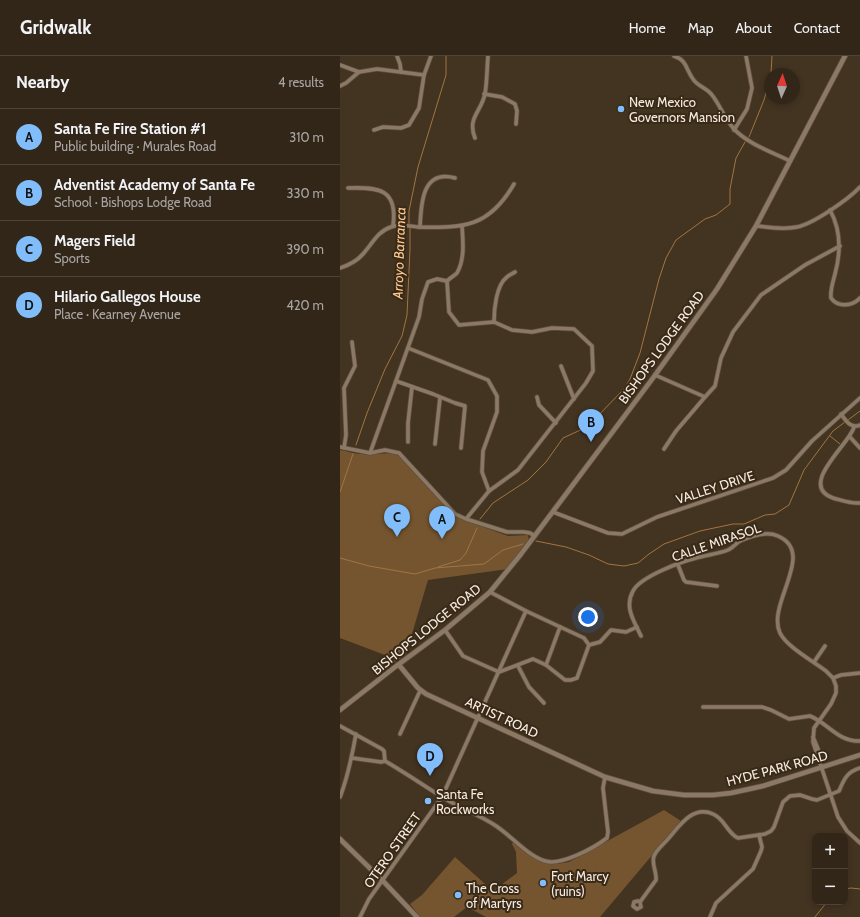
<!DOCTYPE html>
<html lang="en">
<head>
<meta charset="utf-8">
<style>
  :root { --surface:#322619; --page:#3a2e22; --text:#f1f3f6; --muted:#a8a5a2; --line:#4d4338; --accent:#81bdfa }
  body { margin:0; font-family:Cabin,sans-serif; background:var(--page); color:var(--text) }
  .controls { position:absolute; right:12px; bottom:12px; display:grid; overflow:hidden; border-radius:8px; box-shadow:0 2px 6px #0003 }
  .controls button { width:36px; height:36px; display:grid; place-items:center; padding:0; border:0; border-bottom:1px solid var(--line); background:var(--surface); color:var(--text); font:20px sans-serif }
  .compass { position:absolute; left:424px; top:12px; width:36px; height:36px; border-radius:50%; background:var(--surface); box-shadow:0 2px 6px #0003; rotate:3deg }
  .you { position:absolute; left:248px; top:561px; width:14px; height:14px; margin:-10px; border:3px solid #fff; border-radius:50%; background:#1a73e8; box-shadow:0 0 0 6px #1a73e833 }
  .badge { display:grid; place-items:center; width:26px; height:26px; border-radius:50%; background:var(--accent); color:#111; font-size:13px; font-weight:700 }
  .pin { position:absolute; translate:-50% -33px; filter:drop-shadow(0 1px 2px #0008) }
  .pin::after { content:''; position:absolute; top:21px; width:14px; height:12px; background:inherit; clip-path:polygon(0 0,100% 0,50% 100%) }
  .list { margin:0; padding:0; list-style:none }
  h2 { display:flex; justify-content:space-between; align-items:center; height:52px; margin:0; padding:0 16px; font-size:17px }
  h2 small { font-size:13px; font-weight:400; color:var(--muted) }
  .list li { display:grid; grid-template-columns:26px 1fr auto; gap:12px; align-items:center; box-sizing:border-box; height:56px; padding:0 16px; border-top:1px solid var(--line) }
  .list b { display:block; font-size:15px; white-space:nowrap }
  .list p { margin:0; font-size:13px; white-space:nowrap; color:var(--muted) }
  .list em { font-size:13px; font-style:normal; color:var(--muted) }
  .map { position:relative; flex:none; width:520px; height:861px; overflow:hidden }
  header { display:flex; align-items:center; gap:24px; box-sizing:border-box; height:56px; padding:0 20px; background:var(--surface); border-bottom:1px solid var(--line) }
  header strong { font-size:19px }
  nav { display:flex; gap:22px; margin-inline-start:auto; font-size:14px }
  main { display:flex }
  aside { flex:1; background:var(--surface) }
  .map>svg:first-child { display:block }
  .green { fill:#75552f }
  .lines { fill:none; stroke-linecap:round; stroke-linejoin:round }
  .stream { stroke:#a17543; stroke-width:1 }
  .street-casing { stroke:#5e5040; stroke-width:5 }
  .secondary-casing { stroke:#5e5040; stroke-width:6 }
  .street { stroke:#8c7965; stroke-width:3.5 }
  .secondary { stroke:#8c7965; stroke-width:4.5 }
  .poi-dot { fill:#81bdfa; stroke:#392917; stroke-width:1.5 }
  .labels { text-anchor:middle; stroke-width:4; stroke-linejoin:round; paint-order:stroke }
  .poi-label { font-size:13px; fill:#f6ebe0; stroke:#392917; text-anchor:start }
  .street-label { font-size:13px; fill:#f6ebe0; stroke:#392917 }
  .water-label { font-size:14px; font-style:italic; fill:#fcc890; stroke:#392917 }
</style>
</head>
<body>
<header>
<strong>Gridwalk</strong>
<nav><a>Home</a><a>Map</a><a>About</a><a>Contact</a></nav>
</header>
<main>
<aside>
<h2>Nearby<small>4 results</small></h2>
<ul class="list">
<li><span class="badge">A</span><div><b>Santa Fe Fire Station #1</b><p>Public building · Murales Road</p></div><em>310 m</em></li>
<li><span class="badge">B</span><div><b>Adventist Academy of Santa Fe</b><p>School · Bishops Lodge Road</p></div><em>330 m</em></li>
<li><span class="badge">C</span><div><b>Magers Field</b><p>Sports</p></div><em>390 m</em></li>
<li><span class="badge">D</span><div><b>Hilario Gallegos House</b><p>Place · Kearney Avenue</p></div><em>420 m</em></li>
</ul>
</aside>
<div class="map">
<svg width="520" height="861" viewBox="0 0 520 861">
  <rect width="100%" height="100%" fill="#433321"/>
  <g class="green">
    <path d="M0 394C7 395 14 398 22 398 44 400 57 389 71 413L109 454 119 462 168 480 188 479 189 485 168 513 88 524 66 598 43 616 40 613 45 599 0 582Z"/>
    <path d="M324 754 341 765 260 861H146L127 851 114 861H80L70 848 82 839 115 801 153 835 177 817 176 796 172 788 173 786C194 802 202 812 229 806Z"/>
  </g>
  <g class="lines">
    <g class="stream">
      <polyline points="431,18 432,0"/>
      <polyline points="409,81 424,44 430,22"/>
      <polyline points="69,168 69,155 78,111 106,19 106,0"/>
      <polyline points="508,364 520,355"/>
      <polyline points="490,380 500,388"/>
      <polyline points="16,389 27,357 45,313 62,280 67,259 70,193 70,171"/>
      <polyline points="0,436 13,398"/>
      <polyline points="140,463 153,447 188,424 206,406 223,382 247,371 284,333 290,323 300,297 319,223 326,202 336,184 365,163 376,159 390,148 390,133 396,102 405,86"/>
      <polyline points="196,485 226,491 249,499 268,508 284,510 298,507 309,498 324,488 360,475 393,468 404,468 425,459 435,458 449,449 464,414 493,375 505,366"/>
      <polyline points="0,502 29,510 75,518 95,512 144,508 163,494 183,488"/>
      <polyline points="98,511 120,504 126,497 137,472"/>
      <polyline points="505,833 511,832 520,833"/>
      <polyline points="475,861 487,846"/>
    </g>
    <g class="street-casing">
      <g id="street">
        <polyline points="57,0 60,8 61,16"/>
        <path d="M334 0C347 4 346 14 353 23 357 30 367 32 372 39 380 49 384 62 394 73 408 88 432 96 450 105"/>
        <polyline points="0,9 19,16 37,13 84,19"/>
        <polyline points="0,30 6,27 19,16"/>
        <polyline points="144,38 162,41 175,48 177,55 176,68"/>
        <polyline points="34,74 43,71 61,72 69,69 79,52 84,19 91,0"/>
        <polyline points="394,74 407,53 412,32 406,0"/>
        <path d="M135 82C127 62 141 56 145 38 147 26 147 12 148 0"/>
        <path d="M8 132C39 131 58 133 53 170"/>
        <path d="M490 154C501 174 501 196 495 218 493 226 490 234 491 242 498 252 513 250 520 242"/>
        <path d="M416 170C429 171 443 174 457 171 473 168 509 143 520 131"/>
        <path d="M80 171C81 148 82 113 115 122"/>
        <path d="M0 212C9 209 17 205 23 198 32 188 38 175 51 171 59 168 70 170 78 171 125 172 149 171 174 128"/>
        <polyline points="107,225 109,256 119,269 154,266 172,274 192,276 212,272 234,273 252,290 253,315 246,327 178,414 149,435 126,463"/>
        <path d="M107 225C110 222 114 220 117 217 125 203 123 185 122 170"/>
        <path d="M154 266C154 254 156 229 167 221 169 219 172 218 175 216"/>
        <polyline points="68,292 148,324 157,340 157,356 143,395 142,416 149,435"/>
        <polyline points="221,310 234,343"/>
        <polyline points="315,319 365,341 375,330 381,302 393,276 421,239 465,209 500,190"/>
        <polyline points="56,325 93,338 115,347 125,350 121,392"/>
        <polyline points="197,341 199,349 216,367"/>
        <path d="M501 358C506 365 511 373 520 369"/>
        <path d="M514 371C510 388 457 429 493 442 501 444 511 448 520 447"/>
        <polyline points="510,381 520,392"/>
        <polyline points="68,386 68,367 72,331"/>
        <polyline points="95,388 100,342"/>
        <polyline points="0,391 30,397 45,394 59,397 115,458 126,463 167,476 184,476 190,477 195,480"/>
        <polyline points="4,392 6,379 4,332 15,310 12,286"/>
        <polyline points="324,393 336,375 365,341"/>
        <polyline points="30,397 79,261 82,243 88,226 97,223 107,225"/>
        <polyline points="213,456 268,477 282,478 317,461 433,422 446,414 472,385 520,342"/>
        <polyline points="338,509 344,524 346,526 377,530"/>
        <polyline points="150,536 186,555 244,582 249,589"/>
        <polyline points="105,574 123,600 159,616 193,603 206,609 225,624 231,624 237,622 249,589"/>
        <path d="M301 580C294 565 284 551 293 535 300 521 340 506 356 502 366 499 378 498 388 494 393 492 396 487 400 485 411 480 427 475 438 480 477 497 426 548 440 577 447 591 473 605 486 615L493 622 496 630V637L491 648 474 672 473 686 498 761 507 775 520 787"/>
        <polyline points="249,589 260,586 271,574 286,576 297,571"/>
        <polyline points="474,606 485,590"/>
        <polyline points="206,609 220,571"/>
        <polyline points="178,610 189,631 204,647"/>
        <polyline points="493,622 501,619 520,617"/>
        <path d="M363 651H422L431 654 449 663 470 660C488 667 498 686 520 685"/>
        <polyline points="0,670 42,693 44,695 45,705"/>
        <polyline points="60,678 80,635"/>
        <polyline points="473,681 478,693 478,699"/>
        <path d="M12 702 41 706 45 705C64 716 83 729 102 741 118 751 137 758 153 768 170 778 186 799 205 805 221 810 254 792 267 782L268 776 263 732 265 721"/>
        <path d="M0 741C8 721 12 700 16 678"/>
        <path d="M300 846 298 845 294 846 293 850 297 853 301 851 300 846 316 824C317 816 311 807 314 800 317 793 324 788 328 783 340 769 353 749 373 758 385 763 387 777 398 782L425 778 431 775 434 771 443 746 450 740 460 739 472 743 477 744 499 735C504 723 507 716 520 712"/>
        <polyline points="20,861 29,843 102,741 186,555"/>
        <polyline points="370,861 376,847 413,813 421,795 422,791 419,779"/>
      </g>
    </g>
    <g class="secondary-casing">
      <g id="secondary">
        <polyline points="59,609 78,632 86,638 265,721 313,735 344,739 373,739 391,737 423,730 520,699"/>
        <polyline points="0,654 55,611 105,574 150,536 181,498 313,322 377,233 416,170 505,0"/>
        <polyline points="0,783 43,825 77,861"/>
      </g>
    </g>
    <use href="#street" class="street"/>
    <use href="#secondary" class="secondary"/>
  </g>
  <g class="poi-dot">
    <circle cx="281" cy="53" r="4"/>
    <circle cx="88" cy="745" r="4"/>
    <circle cx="203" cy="827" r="4"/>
    <circle cx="118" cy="839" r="4"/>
  </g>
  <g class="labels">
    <g class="poi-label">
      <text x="289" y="51">New Mexico<tspan x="289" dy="15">Governors Mansion</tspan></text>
      <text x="96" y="743">Santa Fe<tspan x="96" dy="15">Rockworks</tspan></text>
      <text x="211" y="825">Fort Marcy<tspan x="211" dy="15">(ruins)</tspan></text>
      <text x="126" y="837">The Cross<tspan x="126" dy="15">of Martyrs</tspan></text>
    </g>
    <g class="street-label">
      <text transform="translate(321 291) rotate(-54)" y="5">BISHOPS LODGE ROAD</text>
      <text transform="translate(375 431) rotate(-18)" y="5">VALLEY DRIVE</text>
      <text transform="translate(376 486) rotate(-19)" y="5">CALLE MIRASOL</text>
      <text transform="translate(86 573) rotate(-39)" y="5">BISHOPS LODGE ROAD</text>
      <text transform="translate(162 661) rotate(25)" y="5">ARTIST ROAD</text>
      <text transform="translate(437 712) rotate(-15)" y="5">HYDE PARK ROAD</text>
      <text transform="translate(52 794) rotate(-55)" y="5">OTERO STREET</text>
    </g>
    <g class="water-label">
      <text transform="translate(59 197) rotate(-88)" y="5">Arroyo Barranca</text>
    </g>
  </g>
</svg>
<div class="controls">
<button>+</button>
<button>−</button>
</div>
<svg class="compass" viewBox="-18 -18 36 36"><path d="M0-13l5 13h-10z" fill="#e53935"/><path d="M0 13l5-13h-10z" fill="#a8a5a2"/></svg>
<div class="you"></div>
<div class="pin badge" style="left:102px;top:483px">A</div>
<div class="pin badge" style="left:251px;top:386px">B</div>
<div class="pin badge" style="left:57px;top:481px">C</div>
<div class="pin badge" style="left:90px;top:720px">D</div>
</div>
</main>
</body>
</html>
